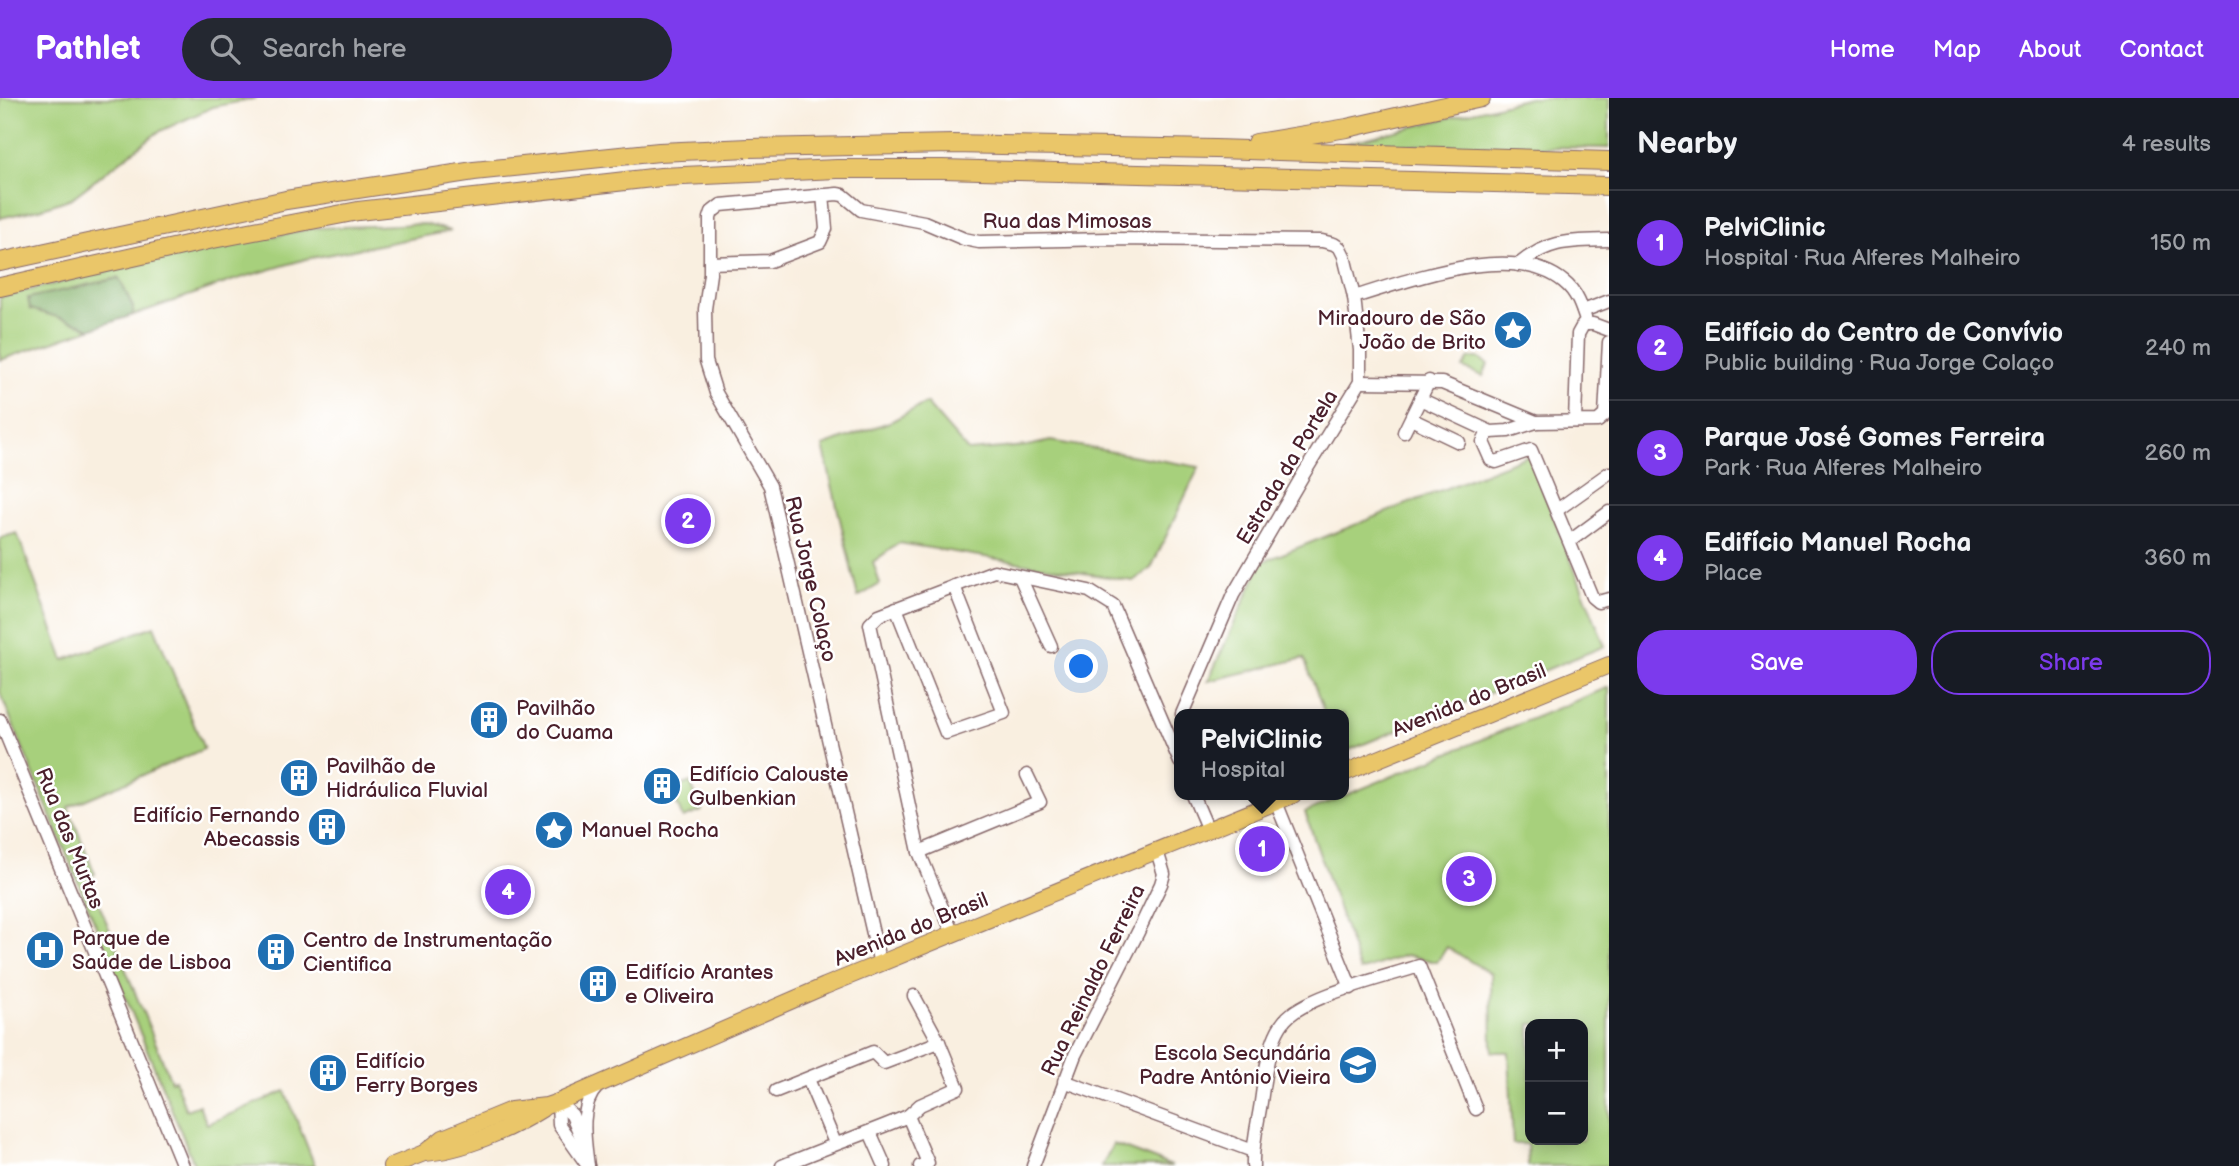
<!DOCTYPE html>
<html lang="en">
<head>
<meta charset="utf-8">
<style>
  :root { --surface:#171b24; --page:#242831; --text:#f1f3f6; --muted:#9ea1a6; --line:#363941; --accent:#7c3aed }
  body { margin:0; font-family:"Balsamiq Sans",sans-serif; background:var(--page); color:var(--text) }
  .controls { position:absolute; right:21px; bottom:21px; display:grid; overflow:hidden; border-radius:14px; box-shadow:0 4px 18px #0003 }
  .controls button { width:63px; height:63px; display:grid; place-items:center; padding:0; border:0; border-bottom:2px solid var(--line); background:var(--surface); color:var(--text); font:35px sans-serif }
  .you { position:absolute; left:1082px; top:569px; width:24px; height:24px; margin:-18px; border:5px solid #fff; border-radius:50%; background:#1a73e8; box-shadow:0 0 0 10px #1a73e833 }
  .badge { display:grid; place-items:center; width:46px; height:46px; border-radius:50%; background:var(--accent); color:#fff; font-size:23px; font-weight:700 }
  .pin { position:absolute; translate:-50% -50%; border:4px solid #fff; box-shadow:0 2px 7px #0006 }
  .popup { position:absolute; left:1174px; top:611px; width:175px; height:91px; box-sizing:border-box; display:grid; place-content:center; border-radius:14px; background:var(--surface); filter:drop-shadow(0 2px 5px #0005); font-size:23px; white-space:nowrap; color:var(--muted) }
  .popup b { font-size:26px; color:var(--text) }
  .popup::after { content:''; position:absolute; left:50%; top:100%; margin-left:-14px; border:14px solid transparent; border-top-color:var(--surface) }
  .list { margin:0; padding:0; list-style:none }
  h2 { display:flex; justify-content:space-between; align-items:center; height:91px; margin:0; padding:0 28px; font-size:30px }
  h2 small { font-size:23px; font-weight:400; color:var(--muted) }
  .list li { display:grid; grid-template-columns:46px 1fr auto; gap:21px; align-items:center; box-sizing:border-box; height:105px; padding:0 28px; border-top:2px solid var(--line) }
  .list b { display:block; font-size:26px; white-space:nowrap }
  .list p { margin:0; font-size:23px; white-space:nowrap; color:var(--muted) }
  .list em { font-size:23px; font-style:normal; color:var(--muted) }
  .actions { display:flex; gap:14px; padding:21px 28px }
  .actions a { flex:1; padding:16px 0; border:2px solid var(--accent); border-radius:28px; text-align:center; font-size:24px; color:var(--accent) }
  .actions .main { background:var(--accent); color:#fff }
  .icon { flex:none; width:38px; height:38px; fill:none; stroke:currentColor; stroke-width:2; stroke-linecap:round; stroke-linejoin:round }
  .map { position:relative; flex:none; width:1609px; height:1068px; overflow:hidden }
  header { display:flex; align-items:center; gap:42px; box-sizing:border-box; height:98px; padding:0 35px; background:var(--accent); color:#fff }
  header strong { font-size:33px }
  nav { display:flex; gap:38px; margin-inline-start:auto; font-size:24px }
  .search { width:490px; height:63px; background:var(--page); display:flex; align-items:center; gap:18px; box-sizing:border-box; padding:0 24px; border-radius:38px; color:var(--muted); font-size:26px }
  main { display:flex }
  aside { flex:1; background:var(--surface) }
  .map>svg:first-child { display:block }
  .green { fill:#a7d07c; stroke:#787854; stroke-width:2; fill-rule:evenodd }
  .forest { fill:#85b26c; stroke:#68684c; stroke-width:2 }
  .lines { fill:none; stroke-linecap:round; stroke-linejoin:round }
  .minor-casing { stroke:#87686a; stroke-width:15 }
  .major-casing { stroke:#87686a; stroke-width:18 }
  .highway-casing { stroke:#87686a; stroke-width:20 }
  .minor { stroke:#fff; stroke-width:12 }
  .major { stroke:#eac669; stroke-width:16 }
  .highway { stroke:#eac669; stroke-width:18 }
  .labels { text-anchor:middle; stroke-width:5; stroke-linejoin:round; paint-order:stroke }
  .street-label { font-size:21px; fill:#4a1f2b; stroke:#fff }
  .poi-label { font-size:21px; fill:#4a1f2b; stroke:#fff; text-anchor:start }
</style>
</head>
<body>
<header>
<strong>Pathlet</strong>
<div class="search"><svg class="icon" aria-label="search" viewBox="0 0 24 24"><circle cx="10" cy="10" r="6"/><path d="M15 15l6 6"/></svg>Search here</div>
<nav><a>Home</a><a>Map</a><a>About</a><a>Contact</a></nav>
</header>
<main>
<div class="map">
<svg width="1609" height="1068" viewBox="0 0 1609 1068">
  <rect width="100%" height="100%" fill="#fff"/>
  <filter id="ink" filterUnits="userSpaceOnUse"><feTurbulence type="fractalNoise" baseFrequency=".0143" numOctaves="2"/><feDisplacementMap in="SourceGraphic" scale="14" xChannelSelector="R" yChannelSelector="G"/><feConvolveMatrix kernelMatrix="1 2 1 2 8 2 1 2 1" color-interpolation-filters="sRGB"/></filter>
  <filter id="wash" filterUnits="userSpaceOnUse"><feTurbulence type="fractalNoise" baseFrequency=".00686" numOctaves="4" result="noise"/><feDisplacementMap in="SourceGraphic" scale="28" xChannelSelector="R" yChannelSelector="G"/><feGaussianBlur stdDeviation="1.57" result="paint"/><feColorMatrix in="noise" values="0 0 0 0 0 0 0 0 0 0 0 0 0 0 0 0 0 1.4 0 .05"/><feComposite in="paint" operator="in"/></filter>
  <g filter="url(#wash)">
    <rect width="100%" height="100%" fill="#f9efe0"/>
    <g class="green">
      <polygon points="0,0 257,0 213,9 158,34 72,100 40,111 0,120"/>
      <polygon points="1529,0 1609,0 1609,50 1343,46"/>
      <polygon points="424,126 451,133 306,161 234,182 133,217 133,209 81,226 90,231 0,262 0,199 158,161 314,130"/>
      <polygon points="1469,260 1478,260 1488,266 1483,278 1463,270"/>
      <polygon points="926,305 968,353 1027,348 1051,343 1199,369 1151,470 1133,483 899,445 873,464 880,486 858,499 823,348 892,323"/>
      <polygon points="1529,357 1605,548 1344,654 1344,616 1325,616 1304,560 1208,583 1262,464"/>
      <polygon points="17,435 64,562 154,528 204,651 68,709 95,776 88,779 171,983 175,982 186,1012 199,1007 207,1026 285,993 315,1068 195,1068 0,595 0,440"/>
      <path d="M1609 589V1068H1528L1527 1046H1513L1509 954H1492L1491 876 1447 849 1437 864 1406 857 1360 873 1305 714ZM1530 926H1583V1042H1530Z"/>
      <polygon points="690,684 702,713 683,720 671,692"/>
      <polygon points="1113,1046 1172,1068 1102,1068"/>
    </g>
    <polygon class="forest" points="119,180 133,209 133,217 90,231 81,226 30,211 28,200"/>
  </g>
  <g filter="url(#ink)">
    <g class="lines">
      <g class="minor-casing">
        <g id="minor">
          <polyline points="710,165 770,163 820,144 826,131 823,97"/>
          <path d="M1518 167C1549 141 1571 143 1609 142"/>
          <path d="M1354 199C1408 183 1514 142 1564 184 1577 194 1582 210 1587 226"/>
          <polyline points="1583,213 1609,203"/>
          <polyline points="1587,226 1593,226 1609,232"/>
          <polyline points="1360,284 1442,285 1536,324 1598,323 1605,317 1609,244"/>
          <polyline points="1420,301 1491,334 1508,333 1536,324"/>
          <polyline points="1411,321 1459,344"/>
          <polyline points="1575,323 1578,236 1583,227 1587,226"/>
          <polyline points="1404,334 1429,283"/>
          <polyline points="1491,334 1487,336 1483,344 1491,362 1496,364 1531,352 1592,499 1598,504 1609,501"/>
          <polyline points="1557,412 1609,375"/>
          <polyline points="1570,443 1609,414"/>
          <polyline points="1020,479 1051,548"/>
          <polyline points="896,510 946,635 1004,615 954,488"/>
          <polyline points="0,622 183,1068"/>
          <polyline points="1193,697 1208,732"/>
          <polyline points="1276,704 1351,890"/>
          <polyline points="919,754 1040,704 1027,677"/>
          <polyline points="953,836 919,754 870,526 879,517 994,473 1089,493 1113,508 1180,664"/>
          <polyline points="880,866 770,388 716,295 706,263 705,211 710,176 710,120 712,114 721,107 837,96 843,97 861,112 924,124 964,141 979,144 1108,141 1322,143 1334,146 1340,150 1344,158 1354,199 1360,252 1360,284 1303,377 1233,497 1182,616"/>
          <polyline points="808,981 835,1045"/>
          <polyline points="1064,983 1253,1053"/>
          <polyline points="776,993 873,954 884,965 939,944"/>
          <polyline points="558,1004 559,1027 588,1068"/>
          <polyline points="558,1004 572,1017 583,1044"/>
          <polyline points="908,1018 920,1007 958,990 939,944 914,898"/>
          <polyline points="870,1034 885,1068"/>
          <path d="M588 1068C585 1044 578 1007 598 988"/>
          <path d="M782 1068C823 1050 866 1036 908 1018L928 1065 920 1068"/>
          <polyline points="1033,1068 1075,957 1138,834 1161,786 1164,776 1157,753"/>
          <path d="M1253 1068C1252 1046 1258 1025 1261 1004 1264 981 1269 940 1285 922 1306 897 1387 879 1419 868L1476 1011"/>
        </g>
      </g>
      <g class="major-casing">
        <g id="major">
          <polyline points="1344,675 1609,567"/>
          <path d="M424 1055C462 1053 510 1031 542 1011"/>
          <polyline points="391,1068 424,1055 443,1040 511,1012 546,1008 558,1004 825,888 1293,697"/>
        </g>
      </g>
      <g class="highway-casing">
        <g id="highway">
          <polyline points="1256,45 1347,30 1481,0"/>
          <polyline points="0,164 286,102 474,73 659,54 749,50 953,46 1215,51 1609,63"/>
          <polyline points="0,189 213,141 358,113 661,79 837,71 942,71 1609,88"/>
        </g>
      </g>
      <use href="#minor" class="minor"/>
      <use href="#major" class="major"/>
      <use href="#highway" class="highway"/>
    </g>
  </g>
  <defs>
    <g id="sight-disc" transform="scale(2.0125)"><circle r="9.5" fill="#1f6fb2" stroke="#fff"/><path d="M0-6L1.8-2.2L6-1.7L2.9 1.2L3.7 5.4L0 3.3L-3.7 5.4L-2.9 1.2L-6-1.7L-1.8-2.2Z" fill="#fff"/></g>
    <g id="building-disc" transform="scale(2.0125)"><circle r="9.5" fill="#1f6fb2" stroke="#fff"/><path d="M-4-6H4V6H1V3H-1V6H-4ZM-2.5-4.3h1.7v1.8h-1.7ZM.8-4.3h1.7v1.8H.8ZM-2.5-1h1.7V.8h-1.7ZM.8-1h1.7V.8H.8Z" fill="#fff"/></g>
    <g id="hospital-disc" transform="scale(2.0125)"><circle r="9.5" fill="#1f6fb2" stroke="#fff"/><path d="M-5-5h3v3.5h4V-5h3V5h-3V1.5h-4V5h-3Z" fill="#fff"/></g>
    <g id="school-disc" transform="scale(2.0125)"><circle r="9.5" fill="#1f6fb2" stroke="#fff"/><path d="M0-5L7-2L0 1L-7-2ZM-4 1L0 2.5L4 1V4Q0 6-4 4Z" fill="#fff"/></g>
  </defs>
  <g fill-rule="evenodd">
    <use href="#sight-disc" x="1513" y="232"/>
    <use href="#building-disc" x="489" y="622"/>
    <use href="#building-disc" x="299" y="680"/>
    <use href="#building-disc" x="662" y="688"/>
    <use href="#building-disc" x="327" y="729"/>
    <use href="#sight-disc" x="554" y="732"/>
    <use href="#hospital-disc" x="45" y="852"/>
    <use href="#building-disc" x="276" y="854"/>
    <use href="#building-disc" x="598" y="886"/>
    <use href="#school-disc" x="1358" y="967"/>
    <use href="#building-disc" x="328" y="975"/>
  </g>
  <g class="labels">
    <g class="street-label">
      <text x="1067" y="130">Rua das Mimosas</text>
      <text transform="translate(1287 369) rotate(-59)" y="7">Estrada da Portela</text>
      <text transform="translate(811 481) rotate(77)" y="7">Rua Jorge Colaço</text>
      <text transform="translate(1469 602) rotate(-22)" y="7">Avenida do Brasil</text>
      <text transform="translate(70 740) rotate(68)" y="7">Rua das Murtas</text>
      <text transform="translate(911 831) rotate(-22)" y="7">Avenida do Brasil</text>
      <text transform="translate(1093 882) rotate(-64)" y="7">Rua Reinaldo Ferreira</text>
    </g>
    <g class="poi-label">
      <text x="1486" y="227" text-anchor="end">Miradouro de São<tspan x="1486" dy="24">João de Brito</tspan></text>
      <text x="516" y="617">Pavilhão<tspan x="516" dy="24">do Cuama</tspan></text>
      <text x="326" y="675">Pavilhão de<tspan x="326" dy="24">Hidráulica Fluvial</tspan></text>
      <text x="689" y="683">Edifício Calouste<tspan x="689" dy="24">Gulbenkian</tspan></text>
      <text x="300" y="724" text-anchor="end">Edifício Fernando<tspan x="300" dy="24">Abecassis</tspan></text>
      <text x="581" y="739">Manuel Rocha</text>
      <text x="72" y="847">Parque de<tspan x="72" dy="24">Saúde de Lisboa</tspan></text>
      <text x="303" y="849">Centro de Instrumentação<tspan x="303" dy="24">Cientifica</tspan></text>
      <text x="625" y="881">Edifício Arantes<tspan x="625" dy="24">e Oliveira</tspan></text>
      <text x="1331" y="962" text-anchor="end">Escola Secundária<tspan x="1331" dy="24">Padre António Vieira</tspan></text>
      <text x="355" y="970">Edifício<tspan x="355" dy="24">Ferry Borges</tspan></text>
    </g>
  </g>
</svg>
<div class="controls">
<button>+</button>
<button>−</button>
</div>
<div class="you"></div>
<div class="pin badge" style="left:1262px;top:751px">1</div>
<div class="popup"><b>PelviClinic</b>Hospital</div>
<div class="pin badge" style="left:688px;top:423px">2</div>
<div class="pin badge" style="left:1469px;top:781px">3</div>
<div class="pin badge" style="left:508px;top:794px">4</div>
</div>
<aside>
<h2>Nearby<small>4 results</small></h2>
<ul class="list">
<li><span class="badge">1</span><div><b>PelviClinic</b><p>Hospital · Rua Alferes Malheiro</p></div><em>150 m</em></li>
<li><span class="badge">2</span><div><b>Edifício do Centro de Convívio</b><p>Public building · Rua Jorge Colaço</p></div><em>240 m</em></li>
<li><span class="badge">3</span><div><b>Parque José Gomes Ferreira</b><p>Park · Rua Alferes Malheiro</p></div><em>260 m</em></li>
<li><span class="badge">4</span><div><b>Edifício Manuel Rocha</b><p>Place</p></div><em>360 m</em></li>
</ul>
<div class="actions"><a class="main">Save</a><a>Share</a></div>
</aside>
</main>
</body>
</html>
